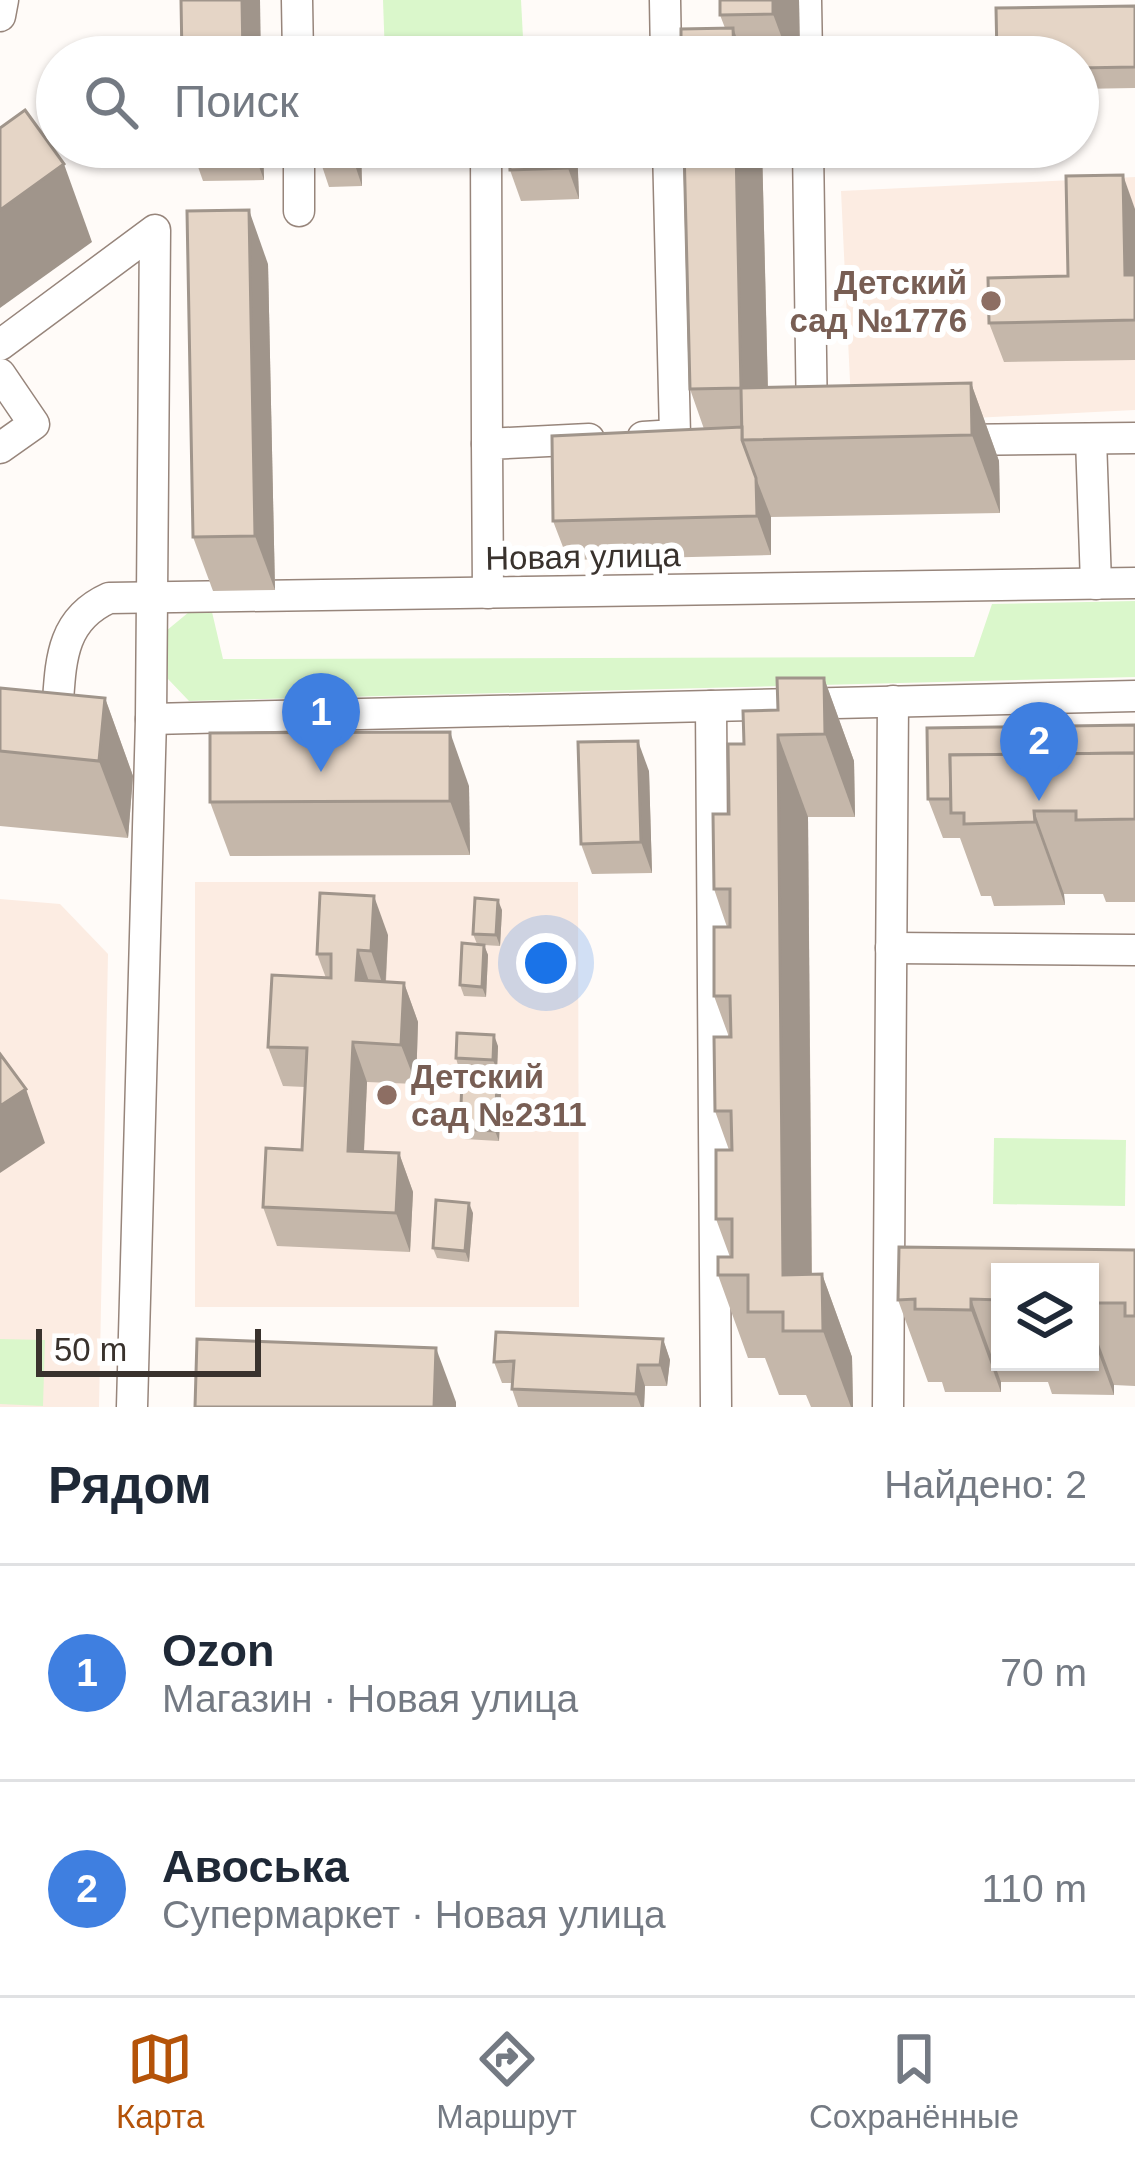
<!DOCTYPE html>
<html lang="ru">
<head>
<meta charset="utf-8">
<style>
  :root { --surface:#fff; --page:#f2f2f3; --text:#1f2937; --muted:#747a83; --line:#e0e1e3; --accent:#b45309 }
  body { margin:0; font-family:Arial,sans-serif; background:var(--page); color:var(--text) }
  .controls { position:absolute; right:36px; bottom:36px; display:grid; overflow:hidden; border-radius:0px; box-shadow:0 3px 9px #0004 }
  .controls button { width:108px; height:108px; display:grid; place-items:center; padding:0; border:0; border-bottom:3px solid var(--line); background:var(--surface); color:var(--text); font:60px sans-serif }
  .scale { position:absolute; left:36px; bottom:30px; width:225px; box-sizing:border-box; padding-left:12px; border:6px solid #39322d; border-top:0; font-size:33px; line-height:42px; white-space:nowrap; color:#39322d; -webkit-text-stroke:9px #fff; paint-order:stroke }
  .you { position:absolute; left:546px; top:963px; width:42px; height:42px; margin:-30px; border:9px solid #fff; border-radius:50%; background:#1a73e8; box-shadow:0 0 0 18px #1a73e833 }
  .badge { display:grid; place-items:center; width:78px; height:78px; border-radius:50%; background:var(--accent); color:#fff; font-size:39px; font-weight:700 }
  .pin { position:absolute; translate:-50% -99px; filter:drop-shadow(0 3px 6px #0008) }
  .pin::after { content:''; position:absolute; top:63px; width:42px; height:36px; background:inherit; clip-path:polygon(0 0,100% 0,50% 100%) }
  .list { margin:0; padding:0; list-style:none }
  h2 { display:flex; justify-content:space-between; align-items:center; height:156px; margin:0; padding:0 48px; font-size:51px }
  h2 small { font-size:39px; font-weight:400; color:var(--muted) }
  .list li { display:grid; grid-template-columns:78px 1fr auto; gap:36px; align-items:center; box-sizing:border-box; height:216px; padding:0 48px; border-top:3px solid var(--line) }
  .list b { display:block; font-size:45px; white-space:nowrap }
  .list p { margin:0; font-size:39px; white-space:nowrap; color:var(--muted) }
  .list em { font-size:39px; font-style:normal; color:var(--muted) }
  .icon { flex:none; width:66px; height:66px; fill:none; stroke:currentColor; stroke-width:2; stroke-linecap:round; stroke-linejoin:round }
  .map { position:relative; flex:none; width:1135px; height:1407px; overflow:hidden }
  .search { position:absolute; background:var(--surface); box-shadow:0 3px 9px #0004; left:36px; right:36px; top:36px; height:132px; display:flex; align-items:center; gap:30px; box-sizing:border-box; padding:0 42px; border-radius:66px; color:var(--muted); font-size:45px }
  .sheet { height:588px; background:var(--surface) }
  nav { display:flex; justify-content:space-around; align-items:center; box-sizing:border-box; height:168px; border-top:3px solid var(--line); background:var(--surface); font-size:33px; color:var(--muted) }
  nav a { display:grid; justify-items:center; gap:6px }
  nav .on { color:var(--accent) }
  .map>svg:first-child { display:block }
  .built { fill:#fcece2 }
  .green { fill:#daf7cb }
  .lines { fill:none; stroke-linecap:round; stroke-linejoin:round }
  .minor-casing { stroke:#97857b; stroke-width:33 }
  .minor { stroke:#fff; stroke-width:30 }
  .wall { fill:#c5b7aa; fill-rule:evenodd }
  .shaded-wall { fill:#a0958b }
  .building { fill:#e5d5c6; stroke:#a0958b; stroke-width:3 }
  .education-dot { fill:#8d6e63; stroke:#fff; stroke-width:4.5 }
  .labels { text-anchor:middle; stroke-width:12; stroke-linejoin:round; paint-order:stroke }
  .education-label { font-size:33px; font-weight:bold; fill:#785e54; stroke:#fff; text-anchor:end }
  .street-label { font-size:33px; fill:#39322d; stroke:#fff }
</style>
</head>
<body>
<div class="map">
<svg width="1135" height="1407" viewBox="0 0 1135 1407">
  <rect width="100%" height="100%" fill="#fffbf8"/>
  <g class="built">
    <polygon points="1135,177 1135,410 852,424 841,191"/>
    <polygon points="195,882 578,882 579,1307 195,1307"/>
    <polygon points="0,899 60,904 108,954 99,1407 0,1407"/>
  </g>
  <g class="green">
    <polygon points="383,0 521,0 524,57 385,57"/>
    <polygon points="1135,601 1135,677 189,701 168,679 166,631 189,612 212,612 223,659 974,657 992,604"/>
    <polygon points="994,1138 1126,1140 1125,1206 993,1204"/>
    <polygon points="0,1339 45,1340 43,1406 0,1404"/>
  </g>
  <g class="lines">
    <g class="minor-casing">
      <g id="minor">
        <polyline points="297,0 298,57"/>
        <polyline points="665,0 666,57"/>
        <polyline points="806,0 807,57"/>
        <polyline points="0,16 3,0"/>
        <polyline points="299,147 299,211"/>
        <polyline points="486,147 487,444"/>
        <polyline points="808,147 812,423"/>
        <polyline points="0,345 155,230 151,719 132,1407"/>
        <polyline points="0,374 34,424 0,448"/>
        <polyline points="643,437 675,435 668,147"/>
        <polyline points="1091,439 1096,584"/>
        <polyline points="955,440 1135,438"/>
        <polyline points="488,593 487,444 589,439"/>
        <polyline points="711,706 716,1407"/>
        <path d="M0 709 57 715C61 666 58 621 109 598L1135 583"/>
        <polyline points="151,719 1135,696"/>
        <polyline points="891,948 1135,950"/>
        <polyline points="888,1407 893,701"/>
      </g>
    </g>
    <use href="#minor" class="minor"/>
  </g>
  <g class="wall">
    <polygon points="720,0 799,0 800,57 681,57 725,28 720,15"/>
    <polygon points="1135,6 1135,88 1078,89 1078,57"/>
    <polygon points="191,147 263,147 264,180 203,181"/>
    <polygon points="361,147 362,186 329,187 322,166"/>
    <polygon points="509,147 577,147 579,199 521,201 510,170"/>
    <polygon points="684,147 762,147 768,388 971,383 999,461 1000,513 771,517 771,555 568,560 553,521 704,429 690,389"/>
    <polygon points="1135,209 1135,360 1004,362 989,323 1068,276"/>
    <polygon points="268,264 275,590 213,591 193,537"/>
    <polygon points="824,678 854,761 855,817 808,817 812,1275 822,1274 852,1357 853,1407 811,1407 806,1395 779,1395 765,1358 748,1358 718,1275 730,1257 716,1219 729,1150 715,1111 729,1037 714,996 727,927 714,889 744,744 778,710"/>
    <polygon points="0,688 105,698 133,776 128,838 0,826"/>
    <polygon points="1135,725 1135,902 1106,902 1103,894 1064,894 1065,905 994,906 991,896 981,896 960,838 943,838 928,799"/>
    <polygon points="649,771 652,873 592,874 581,844"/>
    <polygon points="469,786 470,855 230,856 210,802"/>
    <polygon points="502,910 500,946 484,945 488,955 486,997 464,996 460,985 477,944 473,934"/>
    <polygon points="388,935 386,982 404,983 418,1022 416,1084 367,1082 364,1152 399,1153 413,1192 410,1252 277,1246 263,1207 302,1150 305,1087 283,1086 268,1047 326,978 317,954"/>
    <polygon points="498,1046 497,1070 459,1069 456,1058"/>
    <polygon points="501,1093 499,1141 464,1139 460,1129"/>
    <polygon points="473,1213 469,1262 437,1258 433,1248"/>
    <path d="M899 1247 1135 1250V1386L1114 1385V1395L1052 1394 1048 1382H1001V1392H945L942 1382H928L898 1300ZM1000 1272H1090V1362H1000Z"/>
    <polygon points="663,1339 670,1360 667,1386 645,1386 644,1407 518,1407 512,1389 512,1383 502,1383 494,1362"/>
  </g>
  <g class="shaded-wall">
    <polygon points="242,0 260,0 261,57 243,57"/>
    <polygon points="773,0 799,0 800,57 789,57 773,14"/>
    <polygon points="733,28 744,57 734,57"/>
    <polygon points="252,147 263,147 264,180"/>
    <polygon points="354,147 361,147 362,186 355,165"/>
    <polygon points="567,147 577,147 579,199 568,168"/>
    <polygon points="736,147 762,147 769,439 741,388"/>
    <polygon points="64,164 92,242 0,308 0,210"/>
    <polygon points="1123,175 1135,209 1135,304 1125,275"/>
    <polygon points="249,210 268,264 275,590 255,536"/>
    <polygon points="971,383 999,461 1000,513 972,435"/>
    <polygon points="756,478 771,517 771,555 757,516"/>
    <polygon points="824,678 854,761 855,817 825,734"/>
    <polygon points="105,698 133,776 128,838 99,761"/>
    <polygon points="450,732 469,786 470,855 450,801"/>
    <polygon points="778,735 808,817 812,1331 783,1275"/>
    <polygon points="638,741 649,771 652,873 641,842"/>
    <polygon points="1034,811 1064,894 1065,905 1035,822"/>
    <polygon points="374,896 388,935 385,991 371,951"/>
    <polygon points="498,900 502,910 500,946 496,935"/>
    <polygon points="484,945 488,955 486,997 482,987"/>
    <polygon points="358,950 372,990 356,980"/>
    <polygon points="404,983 418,1022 416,1084 401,1045"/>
    <polygon points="494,1035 498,1046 497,1070 493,1060"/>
    <polygon points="353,1042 367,1082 362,1190 348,1151"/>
    <polygon points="497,1083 501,1093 499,1141 495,1131"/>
    <polygon points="26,1089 45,1143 0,1173 0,1106"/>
    <polygon points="399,1153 413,1192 410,1252 396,1213"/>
    <polygon points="469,1203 473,1213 469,1262 465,1251"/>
    <polygon points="822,1274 852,1357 853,1407 851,1407 823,1331"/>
    <polygon points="971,1299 1001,1382 1001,1392 971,1310"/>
    <polygon points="1090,1320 1114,1385 1114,1395 1090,1330"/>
    <polygon points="663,1339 670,1360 667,1386 660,1365"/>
    <polygon points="436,1348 456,1402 456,1407 434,1407"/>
    <polygon points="638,1365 645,1386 644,1407 641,1407 636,1394"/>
  </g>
  <g class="building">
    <polygon points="181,0 242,0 243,57 182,57"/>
    <polygon points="720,0 773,0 773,14 720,15"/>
    <polygon points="1135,6 1135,67 1078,68 1078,57 997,57 996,8"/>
    <polygon points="733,28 734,57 681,57 681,29"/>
    <polygon points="25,110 64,164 0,210 0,128"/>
    <polygon points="321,147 354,147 355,165 322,166"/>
    <polygon points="509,147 567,147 568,168 510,170"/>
    <polygon points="684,147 736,147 741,388 690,389"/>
    <polygon points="1123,175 1125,275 1135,275 1135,320 989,323 988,278 1068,276 1066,176"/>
    <polygon points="249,210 255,536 193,537 187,211"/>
    <polygon points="971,383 972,435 742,440 741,388"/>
    <polygon points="742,427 742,440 756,478 757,516 553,521 552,436"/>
    <polygon points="777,678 824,678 825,734 778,735 783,1275 822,1274 823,1331 783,1331 783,1312 748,1312 748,1275 718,1275 718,1257 732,1257 732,1219 716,1219 716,1150 732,1150 731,1111 715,1111 714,1037 731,1037 730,996 714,996 714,927 730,927 730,889 714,889 713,814 729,814 728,744 744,744 743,711 778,710"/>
    <polygon points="0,688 105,698 99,761 0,751"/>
    <polygon points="1135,725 1135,753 950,755 951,799 928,799 927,728"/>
    <polygon points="450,732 450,801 210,802 210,733"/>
    <polygon points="638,741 641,842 581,844 578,742"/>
    <polygon points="1135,753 1135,819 1076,820 1076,811 1034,811 1035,822 964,824 964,813 951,813 950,755"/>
    <polygon points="320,893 374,896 371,951 358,950 356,980 404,983 401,1045 353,1042 348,1151 399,1153 396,1213 263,1207 266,1148 302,1150 307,1048 268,1047 272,975 331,978 331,954 317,954"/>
    <polygon points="475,898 498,900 496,935 473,934"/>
    <polygon points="462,943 484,945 482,987 460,985"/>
    <polygon points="457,1033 494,1035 493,1060 456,1058"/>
    <polygon points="0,1054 26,1089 0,1106"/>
    <polygon points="462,1081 497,1083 495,1131 460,1129"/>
    <polygon points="436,1200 469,1203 465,1251 433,1248"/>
    <polygon points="899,1247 1135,1250 1135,1316 1125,1316 1125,1303 1090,1303 1090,1272 1000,1272 1000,1300 971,1299 971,1310 915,1309 915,1299 898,1300"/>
    <polygon points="496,1332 663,1339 660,1365 638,1365 636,1394 512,1389 514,1361 494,1362"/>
    <polygon points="197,1339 436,1348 434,1407 195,1407"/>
  </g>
  <g class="education-dot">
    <circle cx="991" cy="301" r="12"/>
    <circle cx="387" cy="1095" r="12"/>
  </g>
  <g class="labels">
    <g class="education-label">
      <text x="967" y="294">Детский<tspan x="967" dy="38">сад №1776</tspan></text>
      <text x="411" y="1088" text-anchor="start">Детский<tspan x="411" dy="38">сад №2311</tspan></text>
    </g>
    <g class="street-label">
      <text transform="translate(583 556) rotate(-1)" y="12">Новая улица</text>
    </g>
  </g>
</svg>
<div class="controls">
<button><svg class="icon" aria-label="layers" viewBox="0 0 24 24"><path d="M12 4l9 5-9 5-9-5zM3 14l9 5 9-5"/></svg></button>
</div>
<div class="scale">50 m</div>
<div class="you"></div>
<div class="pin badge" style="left:321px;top:772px;background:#3f7fe0">1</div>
<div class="pin badge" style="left:1039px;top:801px;background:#3f7fe0">2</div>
<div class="search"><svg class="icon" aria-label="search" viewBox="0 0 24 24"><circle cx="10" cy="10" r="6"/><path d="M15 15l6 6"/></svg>Поиск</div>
</div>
<section class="sheet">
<h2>Рядом<small>Найдено: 2</small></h2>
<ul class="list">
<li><span class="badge" style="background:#3f7fe0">1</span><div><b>Ozon</b><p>Магазин · Новая улица</p></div><em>70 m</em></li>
<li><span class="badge" style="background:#3f7fe0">2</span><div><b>Авоська</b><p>Супермаркет · Новая улица</p></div><em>110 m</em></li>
</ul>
</section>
<nav>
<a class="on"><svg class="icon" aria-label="map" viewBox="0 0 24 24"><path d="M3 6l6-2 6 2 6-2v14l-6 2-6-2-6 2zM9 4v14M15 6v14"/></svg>Карта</a>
<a><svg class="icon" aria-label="directions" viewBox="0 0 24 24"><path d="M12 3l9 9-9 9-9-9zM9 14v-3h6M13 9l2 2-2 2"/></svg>Маршрут</a>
<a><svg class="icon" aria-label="saved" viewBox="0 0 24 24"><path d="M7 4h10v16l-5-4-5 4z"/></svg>Сохранённые</a>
</nav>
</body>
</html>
